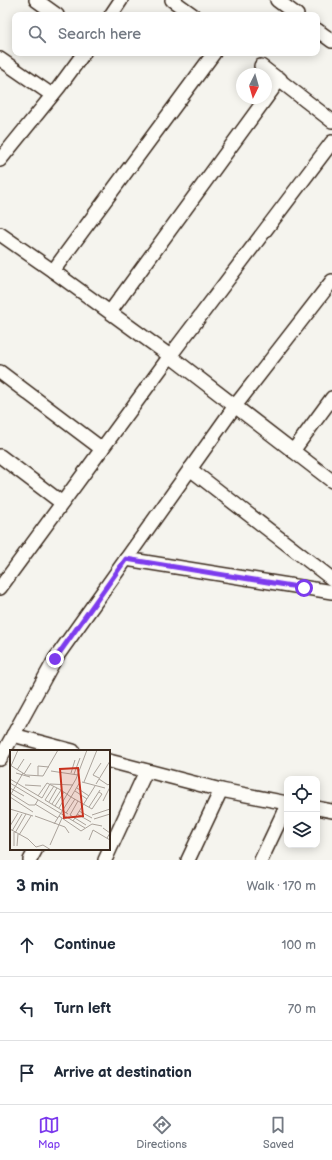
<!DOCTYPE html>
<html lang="en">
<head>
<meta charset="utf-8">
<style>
  :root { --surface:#fff; --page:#f6f6f7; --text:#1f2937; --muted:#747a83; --line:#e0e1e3; --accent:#7c3aed }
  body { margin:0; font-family:"Balsamiq Sans",sans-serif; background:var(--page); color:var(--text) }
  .controls { position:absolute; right:12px; bottom:12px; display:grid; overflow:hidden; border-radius:8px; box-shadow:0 2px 10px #0003 }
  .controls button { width:36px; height:36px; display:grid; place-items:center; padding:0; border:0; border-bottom:1px solid var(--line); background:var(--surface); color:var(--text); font:20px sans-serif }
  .compass { position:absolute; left:236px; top:68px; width:36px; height:36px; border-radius:50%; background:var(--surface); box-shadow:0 2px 10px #0003; rotate:185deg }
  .stop { position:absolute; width:12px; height:12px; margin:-9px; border:3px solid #7c3aed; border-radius:50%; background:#fff }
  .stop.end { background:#7c3aed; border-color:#fff; box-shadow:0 1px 4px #0008 }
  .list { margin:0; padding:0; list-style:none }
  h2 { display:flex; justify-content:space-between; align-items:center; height:52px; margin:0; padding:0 16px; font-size:17px }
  h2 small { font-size:13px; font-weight:400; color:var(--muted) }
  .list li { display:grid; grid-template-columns:26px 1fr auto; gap:12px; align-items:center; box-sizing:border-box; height:64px; padding:0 16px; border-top:1px solid var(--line) }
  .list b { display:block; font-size:15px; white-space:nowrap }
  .list em { font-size:13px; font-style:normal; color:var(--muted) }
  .icon { flex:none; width:22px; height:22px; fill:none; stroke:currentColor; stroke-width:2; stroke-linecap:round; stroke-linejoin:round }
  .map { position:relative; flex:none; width:332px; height:860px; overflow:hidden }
  .search { position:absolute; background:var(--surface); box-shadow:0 2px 10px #0003; left:12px; right:12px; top:12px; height:44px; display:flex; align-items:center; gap:10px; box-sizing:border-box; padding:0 14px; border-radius:8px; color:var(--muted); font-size:15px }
  .sheet { height:244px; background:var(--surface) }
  nav { display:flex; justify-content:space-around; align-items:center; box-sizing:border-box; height:56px; border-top:1px solid var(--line); background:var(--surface); font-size:11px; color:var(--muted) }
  nav a { display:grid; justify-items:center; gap:2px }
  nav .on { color:var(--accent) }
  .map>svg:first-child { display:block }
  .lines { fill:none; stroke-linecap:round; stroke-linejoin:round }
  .street-casing { stroke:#3b2a1e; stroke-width:16 }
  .street { stroke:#fdfcf7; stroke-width:13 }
  .route { stroke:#7c3aed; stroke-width:5 }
  .inset-road { fill:none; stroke:#aba39b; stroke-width:1 }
  .view { fill:#c8321e; fill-opacity:0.15; stroke:#c8321e; stroke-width:2 }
  .inset-edge { fill:none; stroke:#3b2a1e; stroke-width:2 }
</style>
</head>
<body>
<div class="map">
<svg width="332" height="860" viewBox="0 0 332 860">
  <rect width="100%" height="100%" fill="#f5f4ee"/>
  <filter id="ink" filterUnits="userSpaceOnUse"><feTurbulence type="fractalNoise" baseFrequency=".025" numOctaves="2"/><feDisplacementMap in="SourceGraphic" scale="8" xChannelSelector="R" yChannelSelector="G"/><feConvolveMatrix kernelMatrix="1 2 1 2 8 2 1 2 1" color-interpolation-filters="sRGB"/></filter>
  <g filter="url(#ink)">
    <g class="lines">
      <g class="street-casing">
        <g id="street">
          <polyline points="36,0 57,15"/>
          <polyline points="172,0 193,15"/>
          <polyline points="277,0 297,15"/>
          <polyline points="111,15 121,0"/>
          <polyline points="317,30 332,41"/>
          <polyline points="0,59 52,95"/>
          <polyline points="261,66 332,121"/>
          <polyline points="332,142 170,356 332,481"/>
          <polyline points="0,160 59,87 84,53"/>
          <polyline points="0,234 53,271 170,356 0,588"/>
          <polyline points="53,271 214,53"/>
          <polyline points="110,312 280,79"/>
          <polyline points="0,372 102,449"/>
          <polyline points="293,451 332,398"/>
          <polyline points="0,456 62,503"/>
          <polyline points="190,469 332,579"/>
          <polyline points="126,559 332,592"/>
          <polyline points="13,735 73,751"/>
          <polyline points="0,759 55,659 235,406 332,281"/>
          <polyline points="109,761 221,790 287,803"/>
          <polyline points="317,808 332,811"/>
          <polyline points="30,860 36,849"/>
          <polyline points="105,860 146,771"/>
          <polyline points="188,860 221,790"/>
          <polyline points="261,860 287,805"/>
        </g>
      </g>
      <use href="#street" class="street"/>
    </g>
  </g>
  <g class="lines" filter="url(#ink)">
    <polyline class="route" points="55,659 126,559 304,588"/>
  </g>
  <g transform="translate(10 750)">
    <rect width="100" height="100" fill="#f5f4ee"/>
    <path class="inset-road" d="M0 15 16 25 33 26 48 0M1 16 8 0M7 20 14 9M41 21 68 25M6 23 20 27M61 23 65 10M14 24 21 13M64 24 70 8M28 26V16L39 17M89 28 83 25 91 13M0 29 32 48 40 34 63 35M89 29 98 35 100 33M70 32 61 47 82 59 92 44 89 42M72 32 95 38M74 32 87 0M0 33 75 78M86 34 100 11M15 35 31 36M44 36 35 50 58 64M0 38 14 46M67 38 79 46M65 41 77 49M0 43 19 55H25L28 50M1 44 13 23M28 46 37 33 51 40M0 47 23 62M68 51 60 65 76 75M93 51 100 37M39 52 47 38M25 54 48 68M42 54 51 40 61 47 44 74M45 56 54 42M79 57 90 40M49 58 66 29 77 0M0 59 23 66M69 61 82 68M56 63 65 49M67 64 81 72M82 65 100 59M25 66 55 77 59 83M49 66 71 81 82 74 92 76M84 69 100 64M63 71 85 36M0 76 8 63M93 78 100 83 97 88M0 79 18 89 26 97 33 95 41 100M2 81 12 64M5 83 16 64M9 85 21 66M79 90 83 80 100 90M40 95 52 68M4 96V82M7 96 8 84"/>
    <path class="view" d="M68 18 73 66 54 68 50 19Z"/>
    <rect width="100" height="100" class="inset-edge"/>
  </g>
</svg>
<div class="controls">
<button><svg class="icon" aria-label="locate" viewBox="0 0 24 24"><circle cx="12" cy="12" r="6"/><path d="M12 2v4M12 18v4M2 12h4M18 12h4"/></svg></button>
<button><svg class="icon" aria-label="layers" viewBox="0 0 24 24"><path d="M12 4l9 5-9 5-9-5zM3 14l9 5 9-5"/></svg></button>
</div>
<svg class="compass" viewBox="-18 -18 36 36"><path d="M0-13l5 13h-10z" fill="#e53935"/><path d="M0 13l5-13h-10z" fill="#747a83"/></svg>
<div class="stop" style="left:304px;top:588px"></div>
<div class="stop end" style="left:55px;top:659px"></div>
<div class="search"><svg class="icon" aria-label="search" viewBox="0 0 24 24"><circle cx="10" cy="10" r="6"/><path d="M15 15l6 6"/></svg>Search here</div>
</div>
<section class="sheet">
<h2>3 min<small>Walk · 170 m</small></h2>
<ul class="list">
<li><svg class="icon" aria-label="ahead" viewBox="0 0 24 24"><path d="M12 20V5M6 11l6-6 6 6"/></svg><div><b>Continue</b></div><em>100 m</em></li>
<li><svg class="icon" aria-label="left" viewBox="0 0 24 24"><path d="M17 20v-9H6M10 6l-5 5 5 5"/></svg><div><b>Turn left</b></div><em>70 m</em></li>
<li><svg class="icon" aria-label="arrive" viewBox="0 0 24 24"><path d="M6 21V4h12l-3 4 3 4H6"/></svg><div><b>Arrive at destination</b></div></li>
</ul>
</section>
<nav>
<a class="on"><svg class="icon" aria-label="map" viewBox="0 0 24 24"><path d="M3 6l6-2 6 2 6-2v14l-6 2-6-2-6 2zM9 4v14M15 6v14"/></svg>Map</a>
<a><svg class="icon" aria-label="directions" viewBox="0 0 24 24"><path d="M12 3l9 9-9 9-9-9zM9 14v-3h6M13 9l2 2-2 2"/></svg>Directions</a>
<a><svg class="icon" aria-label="saved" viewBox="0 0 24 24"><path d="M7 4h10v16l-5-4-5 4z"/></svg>Saved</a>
</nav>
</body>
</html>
